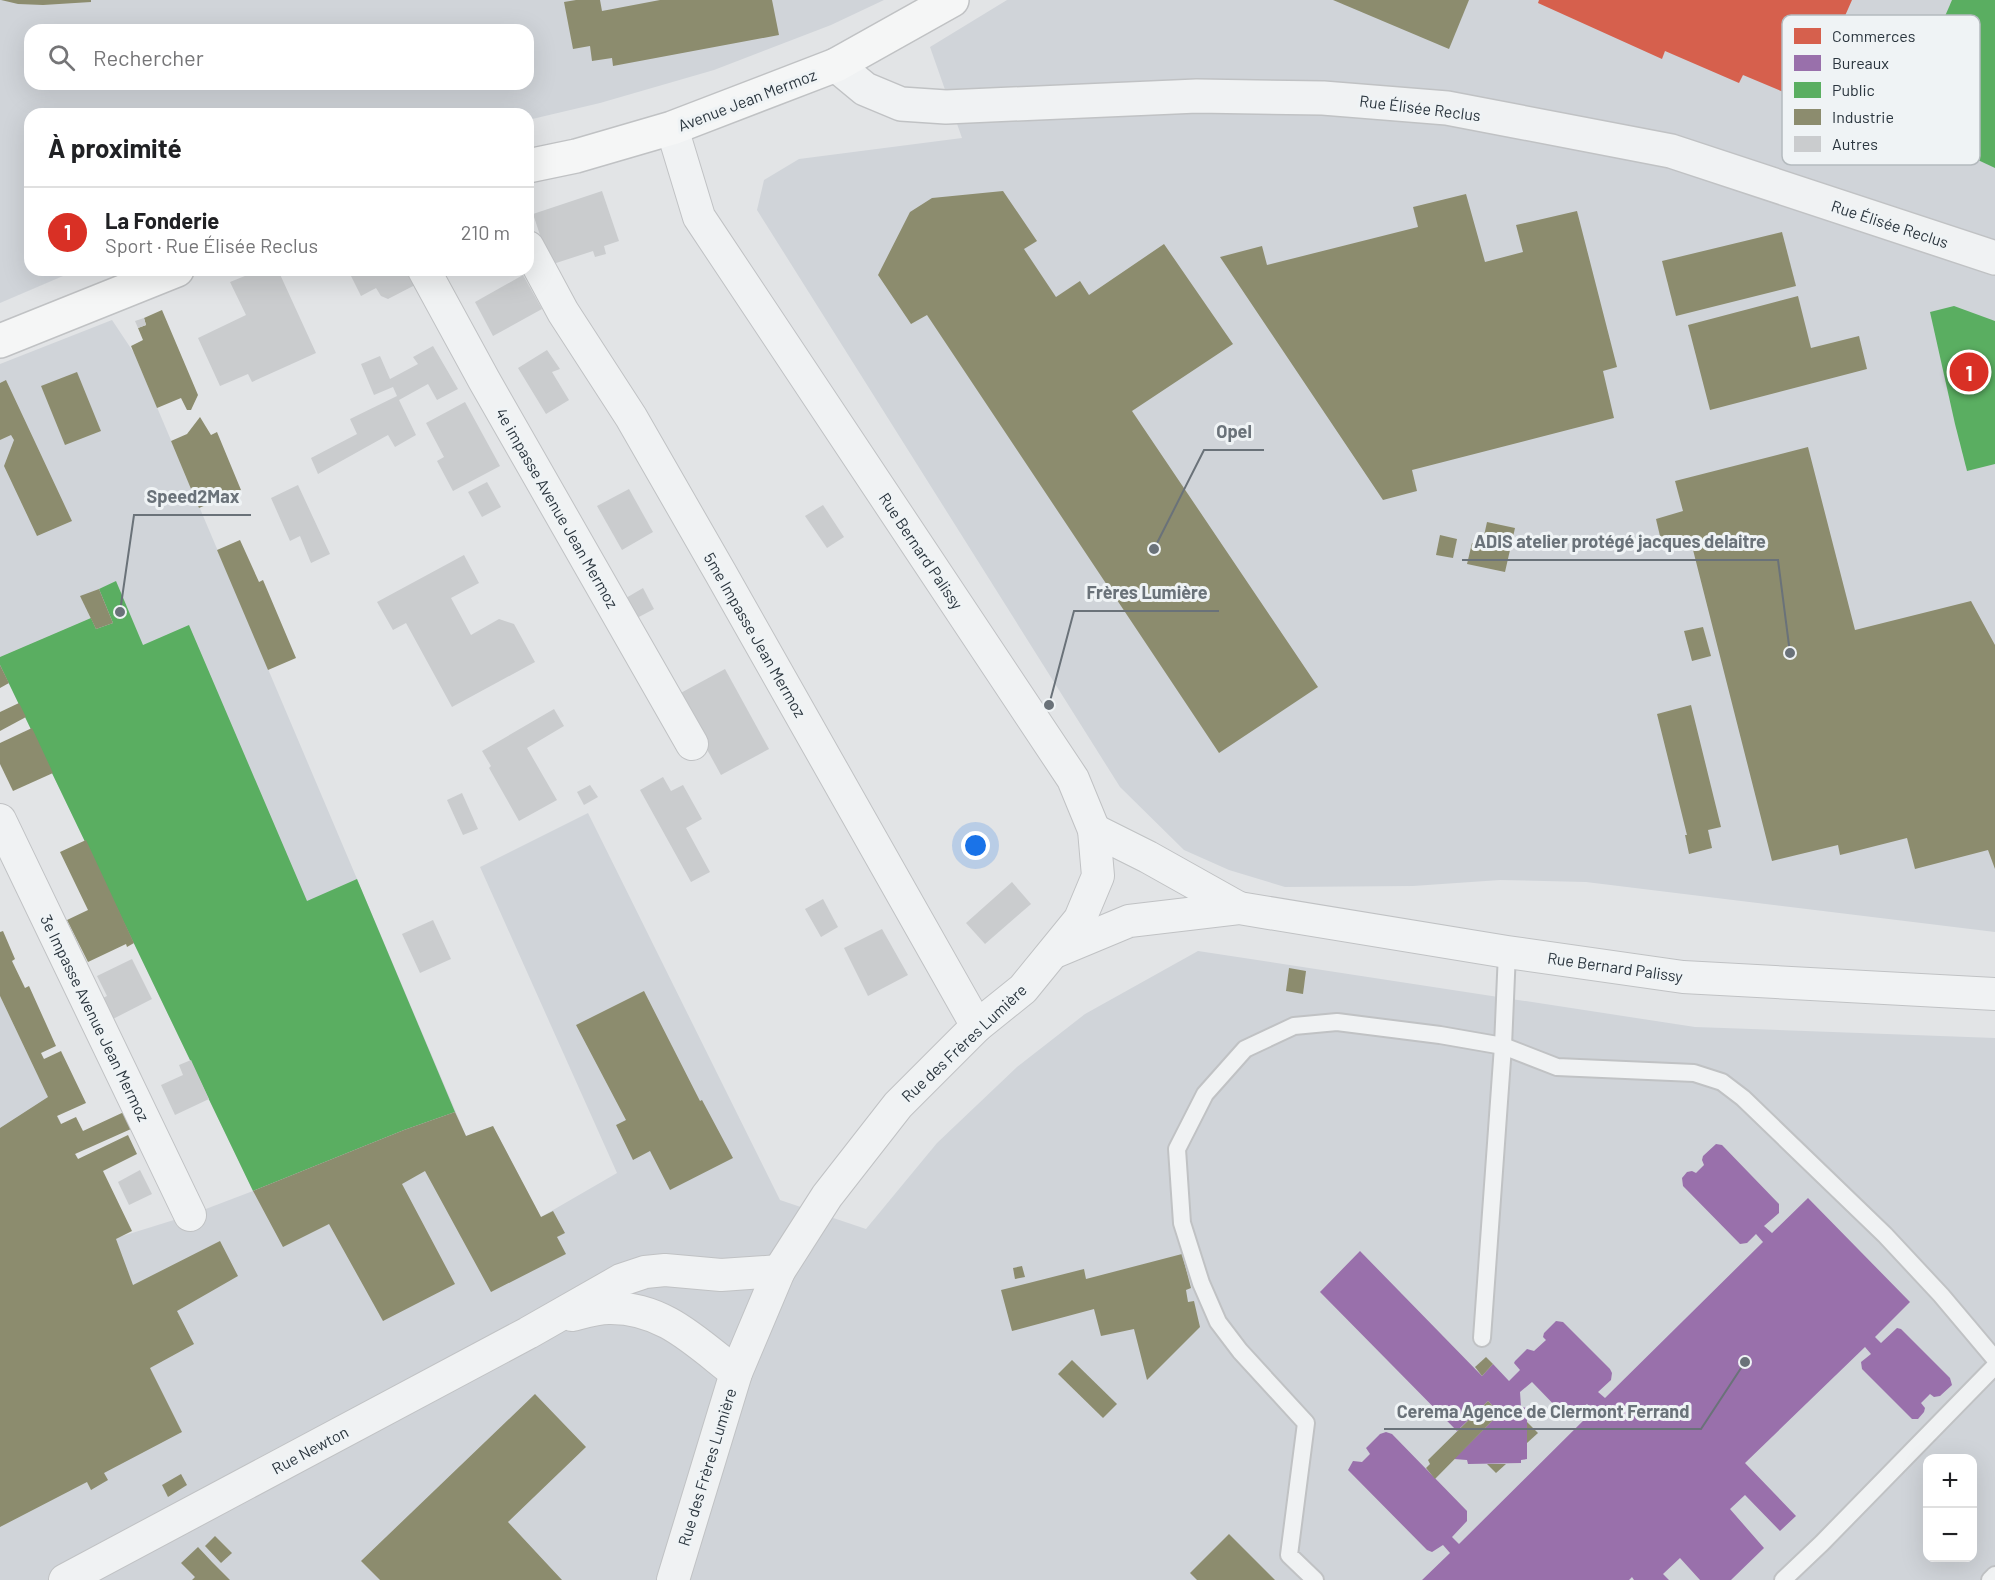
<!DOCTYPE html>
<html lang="fr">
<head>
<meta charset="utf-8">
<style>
  :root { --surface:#fff; --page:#f6f6f6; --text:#202124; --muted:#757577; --line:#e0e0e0; --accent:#d93025 }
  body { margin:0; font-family:Barlow,sans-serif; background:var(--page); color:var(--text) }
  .controls { position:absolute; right:18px; bottom:18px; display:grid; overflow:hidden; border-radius:12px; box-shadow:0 6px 24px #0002 }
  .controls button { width:54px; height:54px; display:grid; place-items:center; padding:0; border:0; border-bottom:2px solid var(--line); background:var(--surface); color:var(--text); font:30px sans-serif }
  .you { position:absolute; left:976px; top:846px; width:21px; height:21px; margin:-15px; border:4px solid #fff; border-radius:50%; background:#1a73e8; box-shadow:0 0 0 9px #1a73e833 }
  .badge { display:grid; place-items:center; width:39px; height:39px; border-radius:50%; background:var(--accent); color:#fff; font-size:20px; font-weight:700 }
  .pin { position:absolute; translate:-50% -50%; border:3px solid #fff; box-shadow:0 2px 6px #0006 }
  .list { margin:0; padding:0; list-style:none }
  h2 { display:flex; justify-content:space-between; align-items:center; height:78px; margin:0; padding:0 24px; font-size:26px }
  h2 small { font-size:20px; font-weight:400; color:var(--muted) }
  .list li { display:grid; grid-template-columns:39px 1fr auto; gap:18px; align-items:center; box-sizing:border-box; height:90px; padding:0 24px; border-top:2px solid var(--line) }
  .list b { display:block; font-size:22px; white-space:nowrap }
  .list p { margin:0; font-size:20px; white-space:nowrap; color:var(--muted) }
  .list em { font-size:20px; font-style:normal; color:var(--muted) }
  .icon { flex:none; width:33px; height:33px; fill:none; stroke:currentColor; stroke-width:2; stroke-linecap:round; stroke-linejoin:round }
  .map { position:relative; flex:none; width:1995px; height:1580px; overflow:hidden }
  .search { position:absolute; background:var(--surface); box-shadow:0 6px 24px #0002; left:24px; top:24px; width:510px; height:66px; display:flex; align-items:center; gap:15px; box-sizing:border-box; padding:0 21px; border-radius:18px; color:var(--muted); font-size:22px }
  .panel { position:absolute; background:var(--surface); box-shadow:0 6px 24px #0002; left:24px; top:108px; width:510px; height:168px; border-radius:18px }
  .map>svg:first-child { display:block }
  .built { fill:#d0d4d9; fill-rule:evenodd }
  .shops { fill:#d6604d }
  .offices { fill:#9970ab }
  .public { fill:#5aae61 }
  .industry { fill:#8c8c6e }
  .building { fill:#caccce }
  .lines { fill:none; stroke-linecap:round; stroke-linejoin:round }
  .service-casing { stroke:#c0c2c4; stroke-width:20 }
  .minor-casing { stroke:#c0c2c4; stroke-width:34 }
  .tertiary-casing { stroke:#c0c2c4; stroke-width:36 }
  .secondary-casing { stroke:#c0c2c4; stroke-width:36 }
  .service { stroke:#f0f2f3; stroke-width:16 }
  .minor { stroke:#f0f2f3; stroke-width:32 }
  .tertiary { stroke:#f0f2f3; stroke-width:33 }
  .secondary { stroke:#f5f6f6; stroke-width:33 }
  .labels { text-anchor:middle; stroke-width:6; stroke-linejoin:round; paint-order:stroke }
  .street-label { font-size:16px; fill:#2a353e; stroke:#eff3f5 }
  .key { fill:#eff3f5; stroke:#b4babe; stroke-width:1.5 }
  .key-label { font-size:16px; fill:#2a353e }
  .leader { fill:none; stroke:#6a7279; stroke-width:2 }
  .callout-dot { fill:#6a7279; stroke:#eff3f5; stroke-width:2 }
  .callout-label { font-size:18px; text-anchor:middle; font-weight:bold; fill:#6a7279; stroke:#eff3f5; stroke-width:6; stroke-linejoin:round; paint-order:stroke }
</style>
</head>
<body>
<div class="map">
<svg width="1995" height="1580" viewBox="0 0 1995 1580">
  <rect width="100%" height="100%" fill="#e2e4e6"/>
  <g class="built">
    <path d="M0 0H884L831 25 714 70 600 103 528 120V114H30V270H77L0 303ZM30 30H528V84H30Z"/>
    <polygon points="1007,0 1995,0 1995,932 1586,882 1500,880 1413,886 1285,887 1229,870 1184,850 1120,787 757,210 764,180 799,159 962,138 930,47"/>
    <path d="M112 320 134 353 466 1136 493 1126 541 1217 617 1173 480 867 588 813 780 1200 866 1229 937 1143 1017 1067 1085 1014 1198 951 1695 1027 1995 1038V1580H0V996L116 1238 190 1215 253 1191 0 665V364ZM1928 1458H1972V1558H1928Z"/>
  </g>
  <polygon class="shops" points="1539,0 1852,0 1807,102 1743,75 1739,83 1665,51 1662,59 1538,3"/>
  <polygon class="offices" points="1716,1144 1722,1145 1779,1204 1779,1213 1764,1226 1772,1233 1808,1198 1910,1302 1875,1337 1881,1343 1897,1328 1901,1329 1950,1378 1952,1385 1940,1396 1934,1397 1930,1394 1921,1403 1925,1408 1924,1412 1918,1419 1912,1419 1862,1369 1861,1362 1871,1354 1865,1347 1745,1463 1796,1516 1780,1531 1745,1495 1730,1509 1764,1548 1731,1580 1700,1580 1680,1558 1663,1574 1669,1580 1634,1580 1632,1577 1629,1580 1422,1580 1450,1553 1443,1545 1432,1552 1427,1550 1348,1470 1353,1461 1362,1462 1370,1454 1366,1448 1380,1434 1386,1432 1392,1434 1467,1511 1467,1521 1452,1537 1459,1544 1594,1410 1587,1404 1571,1415 1563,1414 1532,1382 1520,1392 1521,1407 1527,1408 1527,1459 1521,1460 1521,1463 1468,1464 1467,1460 1454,1459 1500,1413 1488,1401 1457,1431 1320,1292 1360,1251 1482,1376 1493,1364 1509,1381 1520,1370 1514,1363 1515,1361 1527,1349 1534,1351 1546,1340 1543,1337 1544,1333 1556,1321 1563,1322 1610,1369 1612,1373 1611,1380 1598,1392 1605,1398 1763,1242 1756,1234 1747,1243 1740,1244 1683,1186 1682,1178 1687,1172 1692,1171 1696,1173 1704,1165 1702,1160 1703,1156"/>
  <g class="public">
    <polygon points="1952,0 1995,0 1995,168 1899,123"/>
    <polygon points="1954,306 1995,321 1995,464 1967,471 1955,424 1930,312"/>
    <polygon points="116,581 143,645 189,625 307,901 357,879 455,1112 404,1130 253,1191 0,665 0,657 91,618 96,629 113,623 99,589"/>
  </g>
  <g class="industry">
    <polygon points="1,0 91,0 91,2 43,5 18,4"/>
    <polygon points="576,0 600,0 602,11 660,0 772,0 779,35 613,66 612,58 592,61 590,46 573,49 564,2"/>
    <polygon points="1333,0 1469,0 1449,49"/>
    <polygon points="1003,191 1037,241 1024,249 1056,297 1080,281 1089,295 1164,244 1233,344 1132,411 1318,687 1219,753 927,315 911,324 878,275 910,212 932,198"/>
    <polygon points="1466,194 1485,262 1523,252 1516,225 1577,211 1617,367 1603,371 1614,418 1412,470 1417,491 1383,500 1220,257 1262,246 1267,265 1418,227 1413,207"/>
    <polygon points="1782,232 1796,286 1676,316 1662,261"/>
    <polygon points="1798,296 1811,348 1859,336 1867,369 1710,410 1688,325"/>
    <polygon points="162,310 198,395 191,410 187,410 181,398 157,408 131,346 143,340 138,328 146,325 144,318"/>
    <polygon points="77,372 101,431 65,445 41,386"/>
    <polygon points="6,380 72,521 37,536 4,466 14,440 11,435 0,440 0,383"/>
    <polygon points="200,417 211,435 217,432 241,490 199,508 171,441 187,434"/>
    <polygon points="1808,447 1855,630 1971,601 1995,645 1995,869 1988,850 1915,869 1907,838 1840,855 1838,845 1772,861 1691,542 1663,549 1656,519 1683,511 1675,481"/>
    <polygon points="1487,522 1515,528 1505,572 1467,564 1472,543 1482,545"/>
    <polygon points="1440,535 1457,539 1453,558 1436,555"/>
    <polygon points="240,540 259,582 263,580 296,658 268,670 217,550"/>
    <polygon points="99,589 113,623 96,629 80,596"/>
    <polygon points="1703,627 1711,656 1692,661 1684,631"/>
    <polygon points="0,665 9,683 0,688"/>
    <polygon points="19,703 26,717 0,731 0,712"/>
    <polygon points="1691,705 1721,827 1708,830 1712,848 1689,854 1685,835 1687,835 1657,714"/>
    <polygon points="32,728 53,773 13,791 0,764 0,743"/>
    <polygon points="86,840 134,943 127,947 126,944 88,962 67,920 88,910 60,852"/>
    <polygon points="3,931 15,959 12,961 25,988 29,986 56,1046 41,1053 44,1059 61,1051 86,1103 57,1116 61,1124 76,1117 83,1131 124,1112 131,1129 75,1154 78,1159 128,1135 137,1154 103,1171 132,1231 116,1239 133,1285 220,1241 238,1276 177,1311 194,1344 150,1368 182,1432 104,1473 108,1480 91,1490 87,1482 0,1527 0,1128 48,1097 0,996 0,932"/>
    <polygon points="1289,968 1306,971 1303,994 1286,991"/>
    <polygon points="644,991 700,1101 702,1100 733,1158 670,1190 650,1151 633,1160 616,1125 626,1120 576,1025"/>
    <polygon points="455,1112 466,1136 493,1126 541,1217 553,1211 565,1233 557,1237 566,1254 491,1292 425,1171 402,1184 455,1284 383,1321 329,1224 283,1247 253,1191 404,1130"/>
    <polygon points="1182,1254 1191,1288 1186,1290 1188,1302 1194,1301 1200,1327 1147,1380 1134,1329 1101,1336 1094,1309 1012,1331 1001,1290 1084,1269 1086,1279"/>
    <polygon points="1022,1266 1025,1277 1015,1279 1013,1268"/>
    <polygon points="1486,1357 1493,1364 1482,1376 1475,1367"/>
    <polygon points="1072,1360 1117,1404 1103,1418 1058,1374"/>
    <polygon points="535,1394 586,1447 508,1522 562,1580 380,1580 361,1561"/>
    <polygon points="1488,1401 1500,1413 1435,1479 1426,1468 1430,1464 1428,1460"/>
    <polygon points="1527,1422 1538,1433 1527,1443"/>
    <polygon points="1487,1464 1506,1464 1496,1473"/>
    <polygon points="181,1474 187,1485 168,1497 162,1485"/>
    <polygon points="1229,1534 1275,1580 1197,1580 1190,1573"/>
    <polygon points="215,1536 232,1553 221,1563 205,1546"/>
    <polygon points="198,1547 212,1562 230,1580 192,1580 195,1577 181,1563"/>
  </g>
  <g class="building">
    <polygon points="602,191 619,241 604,246 606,254 595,257 593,251 550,265 533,214"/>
    <polygon points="260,270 278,270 316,353 252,382 248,374 220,386 198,338 246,315 230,282"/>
    <polygon points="353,270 410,270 417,284 388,299 381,296 376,288 361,296 349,272"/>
    <polygon points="523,275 542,309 493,336 475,302"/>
    <polygon points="144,318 146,325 138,328 135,321"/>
    <polygon points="433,346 458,389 437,400 428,384 399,400 416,435 395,447 388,435 318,474 311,458 357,434 350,419 397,396 393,387 374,395 361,364 380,356 390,379 418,364 413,357"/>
    <polygon points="547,350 560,369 552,372 569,400 546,414 518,368"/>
    <polygon points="465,402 500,466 453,491 437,461 444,457 426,423"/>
    <polygon points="487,482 501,507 482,517 468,492"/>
    <polygon points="298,485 330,554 311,563 300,536 290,541 271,498"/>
    <polygon points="629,489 653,532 622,550 597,506"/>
    <polygon points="823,505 844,537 827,548 805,516"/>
    <polygon points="464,555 479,583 451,598 471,635 499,619 514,624 535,662 452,707 406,623 393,630 377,602"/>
    <polygon points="643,588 654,609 637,618 626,598"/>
    <polygon points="725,669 769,749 721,775 677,695"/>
    <polygon points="554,709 564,726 527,748 557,800 519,821 489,768 491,766 482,751"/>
    <polygon points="663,777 671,791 683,785 702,819 686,828 710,872 691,882 640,790"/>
    <polygon points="590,785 598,797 584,805 577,792"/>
    <polygon points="462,793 478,829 463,835 447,800"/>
    <polygon points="1012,882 1031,904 985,944 966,923"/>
    <polygon points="823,899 838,927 821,937 805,909"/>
    <polygon points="433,920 451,959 420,973 402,934"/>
    <polygon points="882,929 908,975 868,996 844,948"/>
    <polygon points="132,959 152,999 111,1020 101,999 107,996 97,976"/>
    <polygon points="191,1060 209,1099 175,1115 161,1085 183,1075 179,1065"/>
    <polygon points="140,1170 152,1194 129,1205 118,1182"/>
  </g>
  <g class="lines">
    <g class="service-casing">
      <g id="service">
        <polyline points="1482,1338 1503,1046 1507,952"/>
        <polyline points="1315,1580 1289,1555 1306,1423 1240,1351 1218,1322 1201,1283 1182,1223 1177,1149 1205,1094 1245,1049 1294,1026 1337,1022 1440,1035 1503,1046 1557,1067 1694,1073 1722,1082 1743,1098 1885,1235 1941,1295 1995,1359"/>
        <polyline points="1783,1580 1822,1543 1995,1366"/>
        <polyline points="1990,1580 1995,1575"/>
      </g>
    </g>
    <g class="minor-casing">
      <g id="minor">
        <polyline points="672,128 699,217 1073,779 1094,830 1098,876 1080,919 1023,989 977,1026 898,1105 827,1196 779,1271 736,1373 673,1580"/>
        <polyline points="528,247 563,312 631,417 720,572 977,1026"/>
        <polyline points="424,270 484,380 692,744"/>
        <polyline points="0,820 190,1215"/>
        <polyline points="1094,830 1148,857 1239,908"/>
        <polyline points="1057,951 1129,921 1239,908 1507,952 1683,977 1995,994"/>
        <path d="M572 1315C584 1312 597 1308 609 1308 663 1307 696 1342 736 1373"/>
        <polyline points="65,1580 528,1333 621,1280 645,1272 665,1270 721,1275 779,1271"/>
      </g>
    </g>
    <g class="tertiary-casing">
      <polyline id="tertiary" points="836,65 865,89 901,104 946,107 1197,96 1323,98 1447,108 1671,151 1995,258"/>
    </g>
    <g class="secondary-casing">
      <g id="secondary">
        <polyline points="528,166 576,156 672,128 836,65 952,0"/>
        <polyline points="0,341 177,270"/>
      </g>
    </g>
    <use href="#service" class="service"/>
    <use href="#minor" class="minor"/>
    <use href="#tertiary" class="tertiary"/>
    <use href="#secondary" class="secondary"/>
  </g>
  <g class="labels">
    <g class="street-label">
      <text transform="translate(747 100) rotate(-21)" y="6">Avenue Jean Mermoz</text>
      <text transform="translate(1420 108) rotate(7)" y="6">Rue Élisée Reclus</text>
      <text transform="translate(1890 224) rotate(18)" y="6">Rue Élisée Reclus</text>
      <text transform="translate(557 508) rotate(60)" y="6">4e impasse Avenue Jean Mermoz</text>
      <text transform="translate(921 551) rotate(56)" y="6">Rue Bernard Palissy</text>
      <text transform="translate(755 635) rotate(60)" y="6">5me Impasse Jean Mermoz</text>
      <text transform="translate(1615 967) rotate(8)" y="6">Rue Bernard Palissy</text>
      <text transform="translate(95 1018) rotate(64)" y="6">3e Impasse Avenue Jean Mermoz</text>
      <text transform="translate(964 1043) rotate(-43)" y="6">Rue des Frères Lumière</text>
      <text transform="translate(310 1450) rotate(-28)" y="6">Rue Newton</text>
      <text transform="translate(707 1467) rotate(-73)" y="6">Rue des Frères Lumière</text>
    </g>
  </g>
  <rect x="1782" y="15" width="198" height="150" rx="9" class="key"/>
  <rect x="1794" y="28" width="27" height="16" fill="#d6604d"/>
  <rect x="1794" y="55" width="27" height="16" fill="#9970ab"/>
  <rect x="1794" y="82" width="27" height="16" fill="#5aae61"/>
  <rect x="1794" y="109" width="27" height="16" fill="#8c8c6e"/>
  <rect x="1794" y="136" width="27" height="16" fill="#caccce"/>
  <g class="key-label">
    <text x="1832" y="42">Commerces</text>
    <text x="1832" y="69">Bureaux</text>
    <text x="1832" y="96">Public</text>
    <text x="1832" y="123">Industrie</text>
    <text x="1832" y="150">Autres</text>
  </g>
  <path class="leader" d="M1154 549L1204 450H1264M120 612L134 515H251M1790 653L1778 560H1462M1049 705L1074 611H1219M1745 1362L1701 1429H1384"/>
  <g class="callout-dot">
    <circle cx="1154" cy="549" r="6"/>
    <circle cx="120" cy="612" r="6"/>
    <circle cx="1790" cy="653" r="6"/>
    <circle cx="1049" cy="705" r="6"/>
    <circle cx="1745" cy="1362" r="6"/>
  </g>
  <g class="callout-label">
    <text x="1234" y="438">Opel</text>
    <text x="193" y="503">Speed2Max</text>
    <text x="1620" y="548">ADIS atelier protégé jacques delaitre</text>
    <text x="1147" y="599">Frères Lumière</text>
    <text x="1543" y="1418">Cerema Agence de Clermont Ferrand</text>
  </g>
</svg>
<div class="controls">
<button>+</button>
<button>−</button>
</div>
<div class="you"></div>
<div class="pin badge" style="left:1969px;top:372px">1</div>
<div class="search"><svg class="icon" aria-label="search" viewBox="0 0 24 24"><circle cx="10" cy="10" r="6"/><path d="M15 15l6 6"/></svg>Rechercher</div>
<section class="panel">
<h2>À proximité<small></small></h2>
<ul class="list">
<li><span class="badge">1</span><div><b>La Fonderie</b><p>Sport · Rue Élisée Reclus</p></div><em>210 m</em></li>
</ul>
</section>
</div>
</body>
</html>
